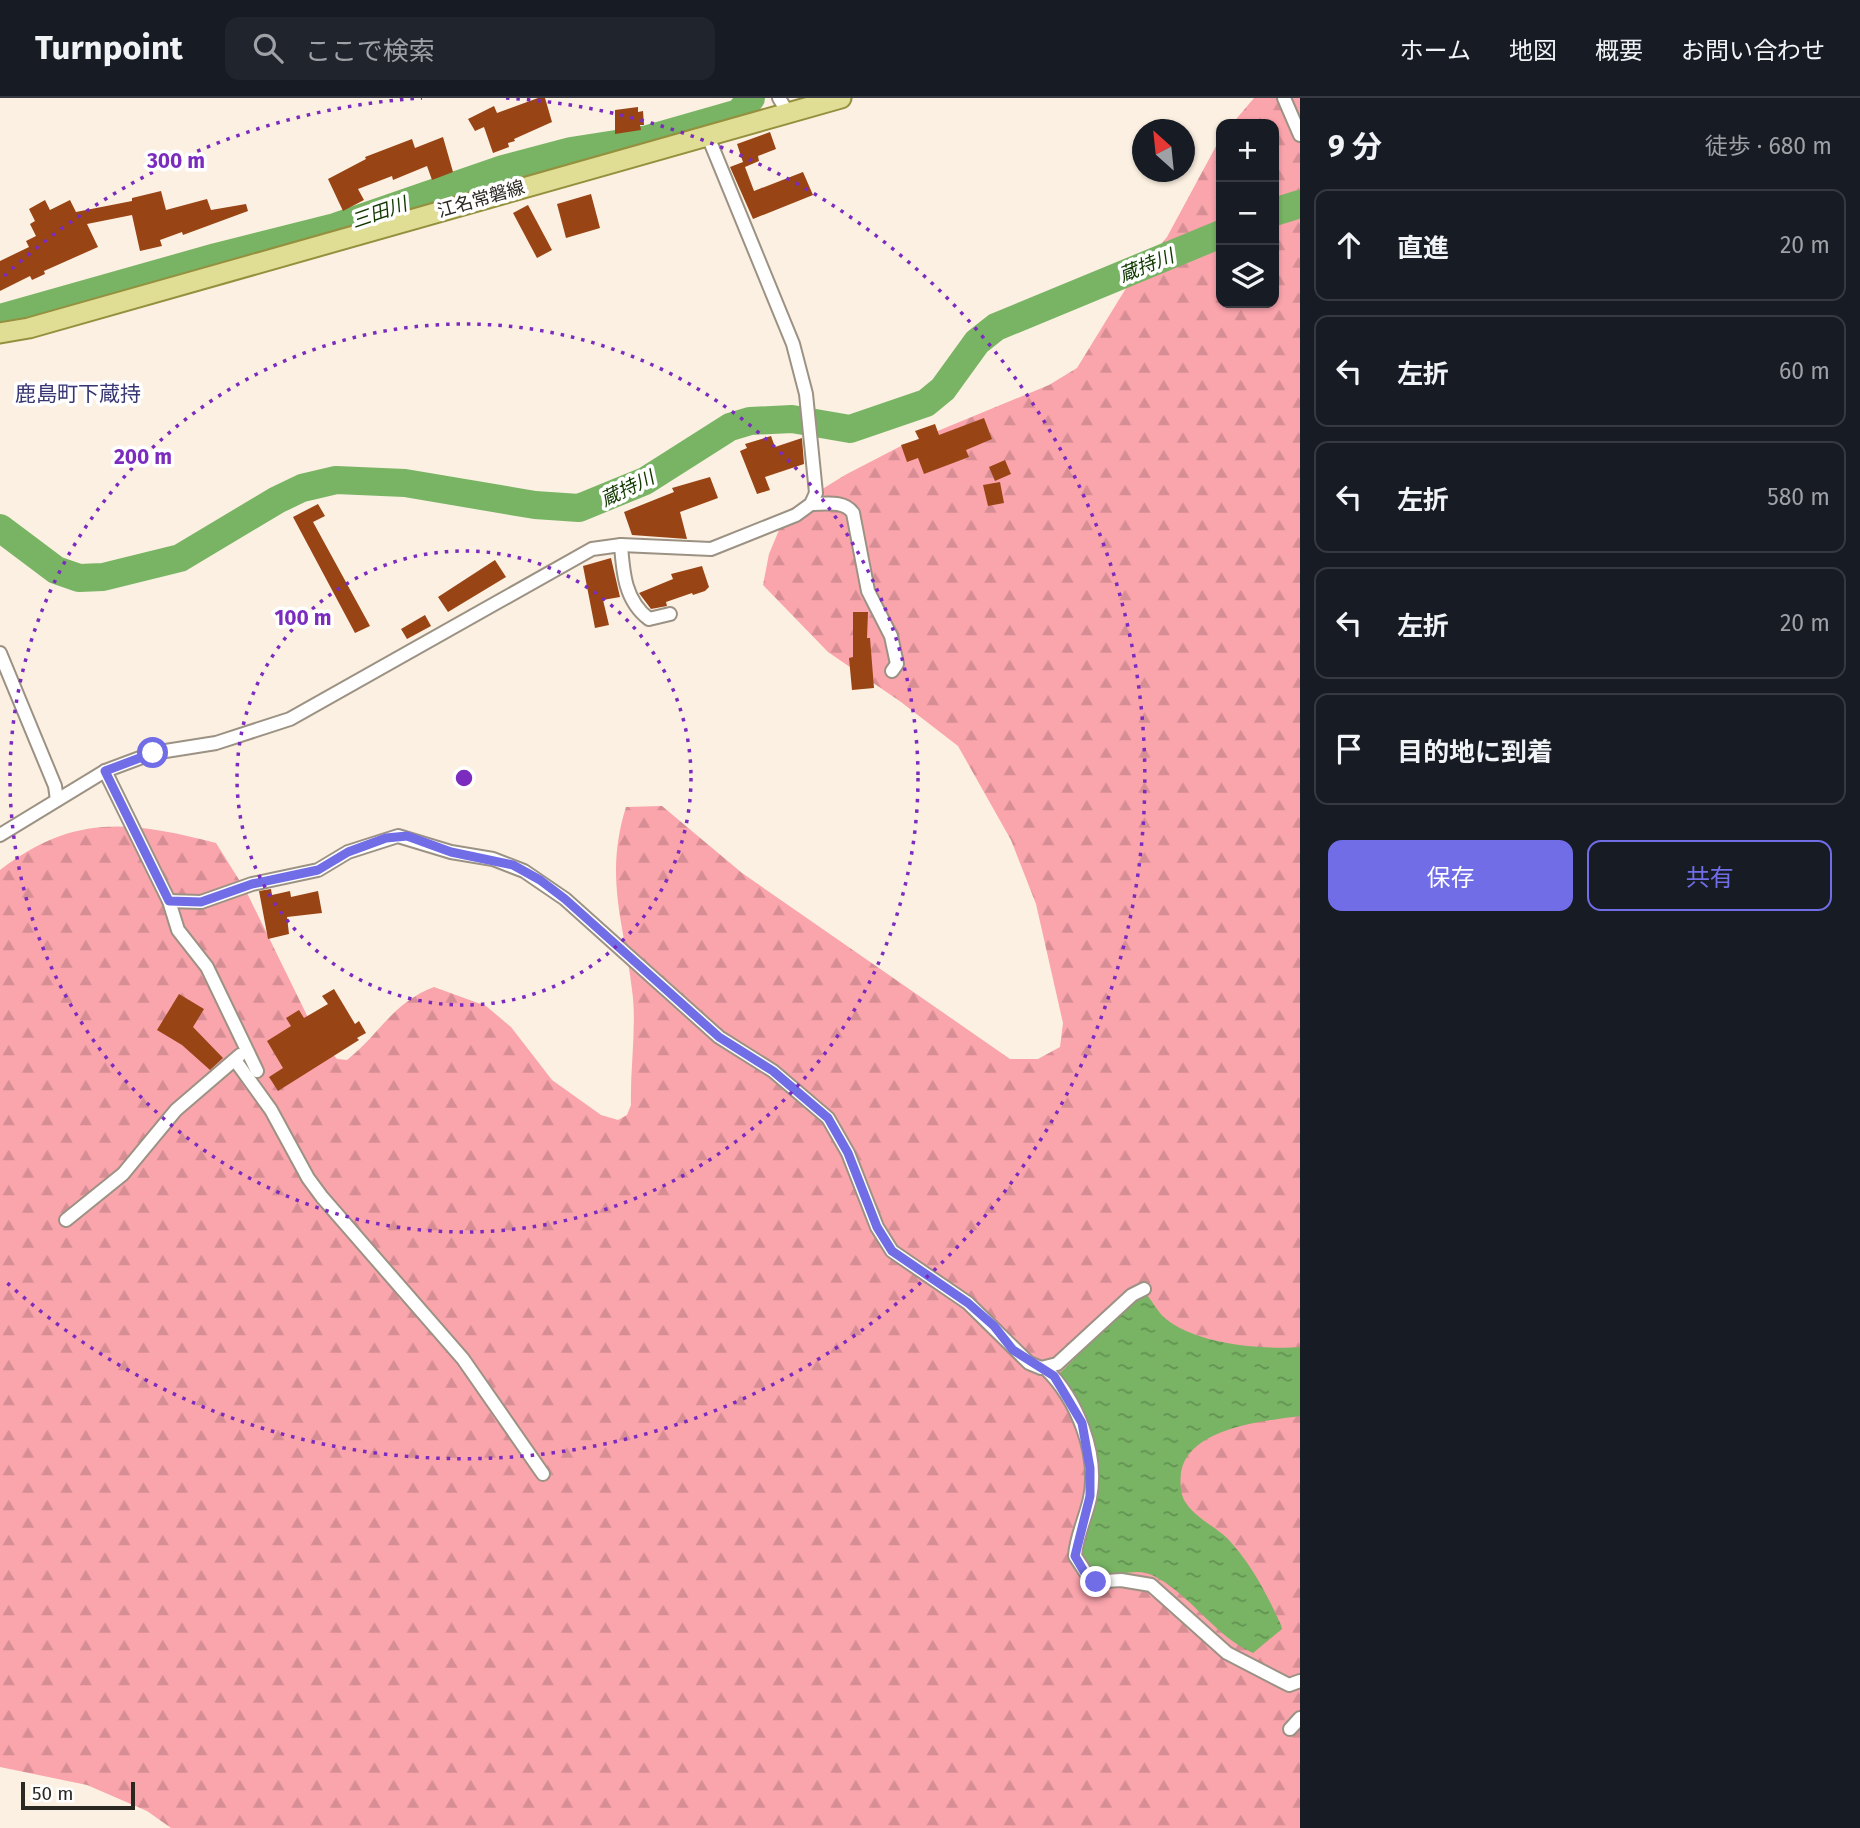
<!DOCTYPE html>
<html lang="ja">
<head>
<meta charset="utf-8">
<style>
  :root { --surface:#171b24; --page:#20242c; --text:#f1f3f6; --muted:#9ea1a6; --line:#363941; --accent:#706de7 }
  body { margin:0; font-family:"Fira Sans","Noto Sans JP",sans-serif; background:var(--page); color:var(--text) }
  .controls { position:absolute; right:21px; top:21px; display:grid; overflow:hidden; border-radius:14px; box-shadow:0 2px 5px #0004 }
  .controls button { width:63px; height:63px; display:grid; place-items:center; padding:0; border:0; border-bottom:2px solid var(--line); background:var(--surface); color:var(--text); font:35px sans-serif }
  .compass { position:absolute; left:1132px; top:21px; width:63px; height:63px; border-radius:50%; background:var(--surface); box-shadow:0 2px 5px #0004; rotate:333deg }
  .scale { position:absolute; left:21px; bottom:18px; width:114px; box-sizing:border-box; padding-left:7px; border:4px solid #2b2721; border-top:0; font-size:19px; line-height:24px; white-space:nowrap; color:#2b2721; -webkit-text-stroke:5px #fff; paint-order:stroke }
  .stop { position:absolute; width:21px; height:21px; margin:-16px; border:5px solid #706de7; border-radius:50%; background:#fff }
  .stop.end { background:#706de7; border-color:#fff; box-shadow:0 2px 7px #0008 }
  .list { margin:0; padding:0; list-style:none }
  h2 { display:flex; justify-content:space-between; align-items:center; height:91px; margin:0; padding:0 28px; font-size:30px }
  h2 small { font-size:23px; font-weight:400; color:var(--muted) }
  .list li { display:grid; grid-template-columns:46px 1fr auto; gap:21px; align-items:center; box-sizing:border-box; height:112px; margin:0 14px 14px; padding:0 14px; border:2px solid var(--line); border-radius:14px }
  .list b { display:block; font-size:26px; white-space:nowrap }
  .list em { font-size:23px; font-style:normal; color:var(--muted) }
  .actions { display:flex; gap:14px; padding:21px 28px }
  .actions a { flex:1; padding:16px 0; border:2px solid var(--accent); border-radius:14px; text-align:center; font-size:24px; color:var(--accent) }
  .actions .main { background:var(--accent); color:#fff }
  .icon { flex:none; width:38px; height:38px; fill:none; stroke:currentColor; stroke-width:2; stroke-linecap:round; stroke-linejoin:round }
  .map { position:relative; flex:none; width:1300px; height:1730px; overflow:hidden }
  header { display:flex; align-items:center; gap:42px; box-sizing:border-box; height:98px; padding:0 35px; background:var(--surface); border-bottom:2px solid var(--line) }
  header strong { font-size:33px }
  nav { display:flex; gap:38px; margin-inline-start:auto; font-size:24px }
  .search { width:490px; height:63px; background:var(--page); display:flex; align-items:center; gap:18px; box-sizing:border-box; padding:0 24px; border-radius:14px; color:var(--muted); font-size:26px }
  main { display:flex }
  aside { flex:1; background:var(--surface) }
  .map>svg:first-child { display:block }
  .forest { fill:url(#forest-firs) }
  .water { fill:url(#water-ripples) }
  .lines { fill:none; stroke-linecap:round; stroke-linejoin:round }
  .river { stroke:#78b464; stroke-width:28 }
  .building { fill:#994415 }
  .street-casing { stroke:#9c9284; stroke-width:16 }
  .primary-casing { stroke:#94903e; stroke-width:23 }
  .street { stroke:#fff; stroke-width:12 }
  .primary { stroke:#e0de95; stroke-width:19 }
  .route { stroke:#706de7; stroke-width:9 }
  .ring { fill:none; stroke:#7b2cbf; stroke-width:3.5; stroke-dasharray:3.5 7 }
  .labels { text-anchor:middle; stroke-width:7; stroke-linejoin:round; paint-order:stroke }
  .street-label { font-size:18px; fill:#2b2721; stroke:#fff }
  .water-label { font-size:19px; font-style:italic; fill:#113900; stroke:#fff }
  .quarter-label { font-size:21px; fill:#373672; stroke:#fff }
  .centre { fill:#7b2cbf; stroke:#fff; stroke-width:3.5 }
  .ring-label { font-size:21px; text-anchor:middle; font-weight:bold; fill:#7b2cbf; stroke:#fff; stroke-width:7; stroke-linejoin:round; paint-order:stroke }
</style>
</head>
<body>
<header>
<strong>Turnpoint</strong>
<div class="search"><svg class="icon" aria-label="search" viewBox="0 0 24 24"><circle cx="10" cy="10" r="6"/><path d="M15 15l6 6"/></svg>ここで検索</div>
<nav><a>ホーム</a><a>地図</a><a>概要</a><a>お問い合わせ</a></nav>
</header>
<main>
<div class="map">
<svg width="1300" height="1730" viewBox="0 0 1300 1730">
  <defs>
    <pattern id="forest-firs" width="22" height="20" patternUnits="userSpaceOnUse" patternTransform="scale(1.75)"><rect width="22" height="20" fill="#faa4ac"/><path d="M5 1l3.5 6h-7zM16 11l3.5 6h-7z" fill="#d68d94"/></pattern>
    <pattern id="water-ripples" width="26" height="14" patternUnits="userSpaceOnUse" patternTransform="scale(1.75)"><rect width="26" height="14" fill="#78b464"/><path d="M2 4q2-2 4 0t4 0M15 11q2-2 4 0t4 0" fill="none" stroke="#639252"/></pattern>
  </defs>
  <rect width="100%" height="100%" fill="#fbf0e1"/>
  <path class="forest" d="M1254 0H1300V1730H171L147 1713 87 1687 0 1669V772C74 715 131 723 216 745L246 793 318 940 337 961 347 962C380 936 392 905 434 889L486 908 511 929 552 982 601 1017 618 1022 627 1017 631 1007C630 972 636 935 633 900 626 830 603 782 626 709L662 708 742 775 1010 961H1038L1060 949 1063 925 1036 806 1011 742 958 648 901 604 828 554 763 487 769 456 787 413 845 377 899 349 1049 287 1077 270 1128 187 1167 139 1221 39V205H1274V26H1232Z"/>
  <path class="water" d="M1145 1195C1153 1203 1157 1214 1166 1221 1196 1246 1262 1252 1300 1249V1318C1263 1323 1189 1330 1181 1374 1180 1384 1180 1397 1186 1405 1196 1420 1214 1428 1227 1440 1250 1464 1267 1496 1281 1527L1282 1531 1253 1555C1214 1538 1190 1495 1152 1477 1128 1465 1096 1494 1082 1463 1076 1450 1092 1417 1095 1402 1097 1390 1081 1315 1077 1302 1073 1293 1065 1284 1059 1276L1137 1199Z"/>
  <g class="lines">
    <g class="river">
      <polyline points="1274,114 1300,106"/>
      <polyline points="0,220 216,159 335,129 503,71 571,53 648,41 739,15 751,0"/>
      <polyline points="0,430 56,472 79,480 103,479 180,460 277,402 302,390 336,382 405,385 535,407 579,410 645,383 730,329 750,323 792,321 850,331 926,305 943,291 977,244 996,229 1221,136"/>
    </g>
  </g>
  <g class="building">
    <polygon points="538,0 545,0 552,24 514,41 515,43 508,45 509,49 493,55 484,29 475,33 468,21 494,8 497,15"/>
    <polygon points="638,9 638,14 643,13 644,27 640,27 641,32 615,36 615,12"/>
    <polygon points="770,34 776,51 758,58 759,63 745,69 754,93 803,74 813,97 753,121 730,69 743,64 737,46"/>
    <polygon points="443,39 453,74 432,82 427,68 393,82 392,78 358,91 364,102 343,113 328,81 366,61 365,59 412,41 415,50"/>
    <polygon points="161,93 166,112 207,101 211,112 246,106 248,113 183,137 182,134 160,142 162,148 140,153 132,117 87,126 98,149 44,173 45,176 32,182 30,178 0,193 0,163 29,149 26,143 36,138 30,126 35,123 29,111 45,102 50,112 70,102 76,114 81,113 132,103 132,100"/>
    <polygon points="591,96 600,130 566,140 557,106"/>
    <polygon points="528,107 552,152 537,160 513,115"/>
    <polygon points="984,320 992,341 966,352 969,359 924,376 918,360 907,364 901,347 919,341 915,333 935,326 939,337"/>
    <polygon points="771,338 775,349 802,340 804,366 765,379 770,392 757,396 740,353 747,350 745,346"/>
    <polygon points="1005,362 1011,376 995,383 989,369"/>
    <polygon points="710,379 718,400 680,414 687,441 632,437 624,414 674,394 672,390"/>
    <polygon points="1000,384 1004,405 988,408 983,387"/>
    <polygon points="318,406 325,418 313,424 370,528 355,535 293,419"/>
    <polygon points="611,460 620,499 603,502 609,527 595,530 583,468"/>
    <polygon points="495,462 506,479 448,514 438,499"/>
    <polygon points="702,468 709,489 705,493 693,497 692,495 666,504 667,508 651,511 639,495 673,481 671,476"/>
    <polygon points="853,514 868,514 867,540 870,540 874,590 852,592 849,560 853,559"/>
    <polygon points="425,517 431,528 407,541 401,531"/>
    <polygon points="271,791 272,797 290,793 291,799 318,793 322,815 287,819 289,836 268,841 259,793"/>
    <polygon points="334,891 355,926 359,923 366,935 357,940 359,942 278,993 269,979 283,970 267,943 291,928 286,920 299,912 304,920 328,906 322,898"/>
    <polygon points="179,896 204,911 193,929 223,960 210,972 182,947 157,932"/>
  </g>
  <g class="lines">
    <g class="street-casing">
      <g id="street">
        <polyline points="779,0 788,15"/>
        <polyline points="1284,0 1300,37"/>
        <path d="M811 406C825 406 844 402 853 415L868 493 891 538 897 566 892 573"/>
        <path d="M621 447C623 475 625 503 649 521L670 516"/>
        <polyline points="0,555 55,688 57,702"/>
        <polyline points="105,673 169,803 178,832 207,869 257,973"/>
        <polyline points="0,737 105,673 153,655 216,645 290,621 592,451 621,447 711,451 796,417 811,406 816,395 806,296 793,246 707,36"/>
        <polyline points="169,803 201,804 252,786 318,772 348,754 398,738 451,754 493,761 524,773 565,801 719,939 773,973 828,1020 848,1055 877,1129 892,1153 968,1205 1029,1265 1041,1270 1057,1266 1132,1197 1144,1191"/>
        <polyline points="235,962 271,1012 308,1080 322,1099 463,1261 543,1376"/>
        <polyline points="66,1122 123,1076 176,1012 240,957"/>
        <path d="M1045 1270C1077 1301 1099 1356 1090 1400 1086 1419 1076 1439 1075 1458L1092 1484 1121 1482 1151 1487 1227 1555 1289 1587 1300 1583"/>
        <polyline points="1290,1631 1300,1620"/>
      </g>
    </g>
    <g class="primary-casing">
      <polyline id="primary" points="0,235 29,230 841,0"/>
    </g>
    <use href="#street" class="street"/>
    <use href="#primary" class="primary"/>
  </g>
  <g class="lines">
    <polyline class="route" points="153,655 105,673 169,803 201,804 252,786 318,772 348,754 386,740 407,738 451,754 513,767 540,782 565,801 719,939 773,973 828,1020 848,1055 877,1129 892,1153 968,1205 994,1228 1013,1252 1054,1278 1082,1325 1090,1370 1090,1398 1075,1458 1086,1477 1096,1484"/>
  </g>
  <g class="ring">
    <circle cx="464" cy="680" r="227"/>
    <circle cx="464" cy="680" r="454"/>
    <path d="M4 178A681 681 0 0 1 422 0M506 0A681 681 0 1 1 4 1182"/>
  </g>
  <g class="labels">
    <g class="street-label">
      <text transform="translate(481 101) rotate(-16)" y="6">江名常磐線</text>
    </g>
    <g class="water-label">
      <text transform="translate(379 114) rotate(-19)" y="7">三田川</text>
      <text transform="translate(1146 167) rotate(-22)" y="7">蔵持川</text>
      <text transform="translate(627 390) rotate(-26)" y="7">蔵持川</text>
    </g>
    <g class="quarter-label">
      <text x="78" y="303">鹿島町下蔵持</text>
    </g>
  </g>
  <circle cx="464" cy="680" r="10" class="centre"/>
  <g class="ring-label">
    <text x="176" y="70">300 m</text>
    <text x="143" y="366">200 m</text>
    <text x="303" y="527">100 m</text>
  </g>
</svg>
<div class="controls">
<button>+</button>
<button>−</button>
<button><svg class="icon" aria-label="layers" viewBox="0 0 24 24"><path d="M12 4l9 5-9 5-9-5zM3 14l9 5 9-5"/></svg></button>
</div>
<svg class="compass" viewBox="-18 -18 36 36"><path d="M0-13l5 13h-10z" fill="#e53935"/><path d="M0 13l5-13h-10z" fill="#9ea1a6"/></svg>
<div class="scale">50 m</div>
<div class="stop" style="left:153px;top:655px"></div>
<div class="stop end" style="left:1096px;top:1484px"></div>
</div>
<aside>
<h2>9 分<small>徒歩 · 680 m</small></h2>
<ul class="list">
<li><svg class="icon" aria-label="ahead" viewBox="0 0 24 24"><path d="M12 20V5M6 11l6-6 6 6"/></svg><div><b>直進</b></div><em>20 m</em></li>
<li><svg class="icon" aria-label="left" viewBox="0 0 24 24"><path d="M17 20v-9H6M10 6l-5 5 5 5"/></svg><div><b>左折</b></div><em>60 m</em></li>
<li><svg class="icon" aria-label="left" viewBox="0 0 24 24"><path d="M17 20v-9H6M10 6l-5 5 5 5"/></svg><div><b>左折</b></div><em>580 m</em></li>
<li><svg class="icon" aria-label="left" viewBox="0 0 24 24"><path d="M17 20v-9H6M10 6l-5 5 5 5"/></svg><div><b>左折</b></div><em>20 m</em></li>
<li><svg class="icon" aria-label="arrive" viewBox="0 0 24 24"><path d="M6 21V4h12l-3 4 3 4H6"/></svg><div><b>目的地に到着</b></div></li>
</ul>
<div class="actions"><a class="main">保存</a><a>共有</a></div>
</aside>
</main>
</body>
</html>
